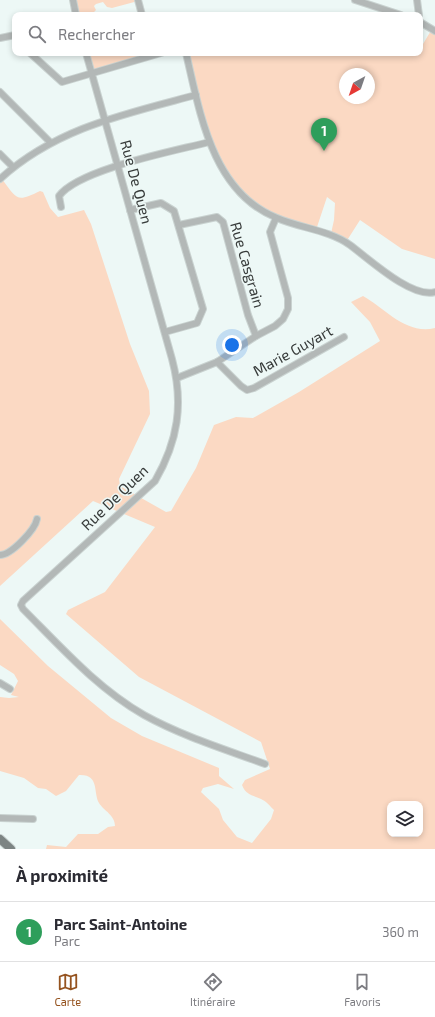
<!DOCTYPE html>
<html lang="fr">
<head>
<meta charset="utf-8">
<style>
  :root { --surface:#fff; --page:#f2f2f3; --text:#2b2b33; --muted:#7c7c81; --line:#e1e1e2; --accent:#95531f }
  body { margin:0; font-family:"Exo 2",sans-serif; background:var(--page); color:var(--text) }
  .controls { position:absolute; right:12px; bottom:12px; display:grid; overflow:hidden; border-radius:8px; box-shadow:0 2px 6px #0003 }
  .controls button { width:36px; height:36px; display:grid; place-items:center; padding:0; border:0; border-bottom:1px solid var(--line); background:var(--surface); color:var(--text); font:20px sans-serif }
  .compass { position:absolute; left:339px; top:68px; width:36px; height:36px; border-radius:50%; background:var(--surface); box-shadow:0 2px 6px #0003; rotate:220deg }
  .you { position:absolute; left:232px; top:345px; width:14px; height:14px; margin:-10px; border:3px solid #fff; border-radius:50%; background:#1a73e8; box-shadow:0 0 0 6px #1a73e833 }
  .badge { display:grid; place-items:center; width:26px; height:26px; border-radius:50%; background:var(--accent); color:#fff; font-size:13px; font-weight:700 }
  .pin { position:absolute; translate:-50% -33px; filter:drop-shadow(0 1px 2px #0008) }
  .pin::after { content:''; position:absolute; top:21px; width:14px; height:12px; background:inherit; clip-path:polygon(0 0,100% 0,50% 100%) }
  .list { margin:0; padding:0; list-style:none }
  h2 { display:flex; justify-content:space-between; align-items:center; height:52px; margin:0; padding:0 16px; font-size:17px }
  h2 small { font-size:13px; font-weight:400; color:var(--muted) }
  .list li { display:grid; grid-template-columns:26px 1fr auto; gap:12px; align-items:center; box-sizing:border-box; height:60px; padding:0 16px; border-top:1px solid var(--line) }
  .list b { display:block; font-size:15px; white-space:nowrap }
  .list p { margin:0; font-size:13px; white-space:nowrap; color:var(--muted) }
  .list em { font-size:13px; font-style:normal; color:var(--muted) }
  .icon { flex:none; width:22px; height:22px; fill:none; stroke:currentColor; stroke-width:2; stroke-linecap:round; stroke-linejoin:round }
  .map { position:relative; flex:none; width:435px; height:849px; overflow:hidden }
  .search { position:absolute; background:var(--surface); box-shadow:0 2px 6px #0003; left:12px; right:12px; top:12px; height:44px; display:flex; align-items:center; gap:10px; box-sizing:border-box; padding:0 14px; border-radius:8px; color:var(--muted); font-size:15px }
  .sheet { height:112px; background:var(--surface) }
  nav { display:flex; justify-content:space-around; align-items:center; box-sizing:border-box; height:56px; border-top:1px solid var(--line); background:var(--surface); font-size:11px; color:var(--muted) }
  nav a { display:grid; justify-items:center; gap:2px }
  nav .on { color:var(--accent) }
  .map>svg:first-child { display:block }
  .green { fill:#fbd9c3; fill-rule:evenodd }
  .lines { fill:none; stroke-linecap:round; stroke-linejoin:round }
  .minor-casing { stroke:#c9d2d0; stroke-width:8 }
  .major-casing { stroke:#c9d2d0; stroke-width:10 }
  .minor { stroke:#b3b8b7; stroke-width:6 }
  .major { stroke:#7c8483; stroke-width:8 }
  .labels { text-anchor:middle; stroke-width:3; stroke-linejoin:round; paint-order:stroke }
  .street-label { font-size:15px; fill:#373b3a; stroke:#edf8f6 }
</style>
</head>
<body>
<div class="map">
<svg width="435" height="849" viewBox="0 0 435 849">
  <rect width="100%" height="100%" fill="#edf8f6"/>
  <g class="green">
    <polygon points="73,0 138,0 138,1 112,8 107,7 103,2 96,4 94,6 96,10 93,13 94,15 76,15"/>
    <path d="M432 29 435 32V259L402 249 360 220 346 242 330 238 334 220 335 203 327 197 315 233 256 208 215 159 186 53H420V49ZM345 74H369V98H345Z"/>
    <polygon points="86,53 152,53 92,72"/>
    <path d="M2 179C17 199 16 203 40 191L43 192 50 208 58 217 84 210 91 224 130 344 149 391 150 414 119 479 120 486 166 512 171 511 196 468 214 425 236 417 253 418 299 392 380 341 370 322 351 302 363 296C386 309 406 335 435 328V849H46L47 845 66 847 78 834H98L108 827 115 826C115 815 104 811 99 803 93 793 100 774 79 775L66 791 56 796 46 789 38 788 24 778 0 771V697L9 698 19 697 11 695 18 681 14 674 0 665V619L48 666 111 718 142 736 219 768V776L234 789 218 784 203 788 201 792 219 809 223 820 237 837 252 843 271 819 274 810C270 806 266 801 261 799 252 795 246 795 242 785L245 780 270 769 261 742 139 677 66 614 68 610 105 592 155 527 93 501 0 586V181ZM390 804H420V834H390Z"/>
  </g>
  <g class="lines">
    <g class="minor-casing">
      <g id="minor">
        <polyline points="73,0 76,15"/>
        <polyline points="138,0 142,15"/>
        <polyline points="355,0 401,15"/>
        <polyline points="417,0 419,15"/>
        <polyline points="420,22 435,31"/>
        <polyline points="0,38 15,35"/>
        <polyline points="30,53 62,82 161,53"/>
        <path d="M86 53 172 359C184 404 178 441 155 481L23 601 21 605 23 609C61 647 97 688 144 715 182 736 224 749 265 764"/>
        <path d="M186 53C200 113 212 192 277 218 300 228 329 230 350 245 369 259 412 299 435 292"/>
        <polyline points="0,92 50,142"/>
        <polyline points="0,154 13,167"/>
        <path d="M0 179C56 128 125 114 196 95"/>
        <path d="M61 207 59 196C79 169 175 151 209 142"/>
        <polyline points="130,210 161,203 174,211 203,309 197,323 165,332"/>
        <polyline points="179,225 217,217 223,222 248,315 256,336"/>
        <polyline points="217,362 241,386 247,390 254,388 344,337"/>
        <polyline points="177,378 217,362 256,336 275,326 283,319 288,309 288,298 270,232 276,218"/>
        <path d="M0 555C11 555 35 530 37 519"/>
        <polyline points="0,683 10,689"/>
        <polyline points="0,818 33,819"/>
      </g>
    </g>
    <g class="major-casing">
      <polyline id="major" points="0,839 11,849"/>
    </g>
    <use href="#minor" class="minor"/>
    <use href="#major" class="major"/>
  </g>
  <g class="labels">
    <g class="street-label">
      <text transform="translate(136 182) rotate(75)" y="5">Rue De Quen</text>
      <text transform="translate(247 265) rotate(74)" y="5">Rue Casgrain</text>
      <text transform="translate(293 351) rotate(-29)" y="5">Marie Guyart</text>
      <text transform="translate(115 498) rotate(-44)" y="5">Rue De Quen</text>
    </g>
  </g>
</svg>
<div class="controls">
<button><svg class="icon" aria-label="layers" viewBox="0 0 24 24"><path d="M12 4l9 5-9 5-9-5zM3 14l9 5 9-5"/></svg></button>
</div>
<svg class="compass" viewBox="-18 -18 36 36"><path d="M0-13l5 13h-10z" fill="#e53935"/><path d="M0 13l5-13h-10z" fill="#7c7c81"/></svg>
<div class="you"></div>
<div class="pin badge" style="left:324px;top:151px;background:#2e9e5b">1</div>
<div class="search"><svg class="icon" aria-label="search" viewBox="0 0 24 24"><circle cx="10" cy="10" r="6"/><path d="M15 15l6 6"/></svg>Rechercher</div>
</div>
<section class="sheet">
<h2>À proximité<small></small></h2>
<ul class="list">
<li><span class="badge" style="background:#2e9e5b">1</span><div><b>Parc Saint-Antoine</b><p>Parc</p></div><em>360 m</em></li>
</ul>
</section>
<nav>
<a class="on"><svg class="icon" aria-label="map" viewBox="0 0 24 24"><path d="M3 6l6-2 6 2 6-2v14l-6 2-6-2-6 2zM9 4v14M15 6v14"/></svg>Carte</a>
<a><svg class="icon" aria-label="directions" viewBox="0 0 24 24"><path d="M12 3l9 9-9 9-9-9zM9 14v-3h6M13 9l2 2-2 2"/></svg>Itinéraire</a>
<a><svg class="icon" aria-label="saved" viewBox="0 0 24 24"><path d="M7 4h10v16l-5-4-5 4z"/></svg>Favoris</a>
</nav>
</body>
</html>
